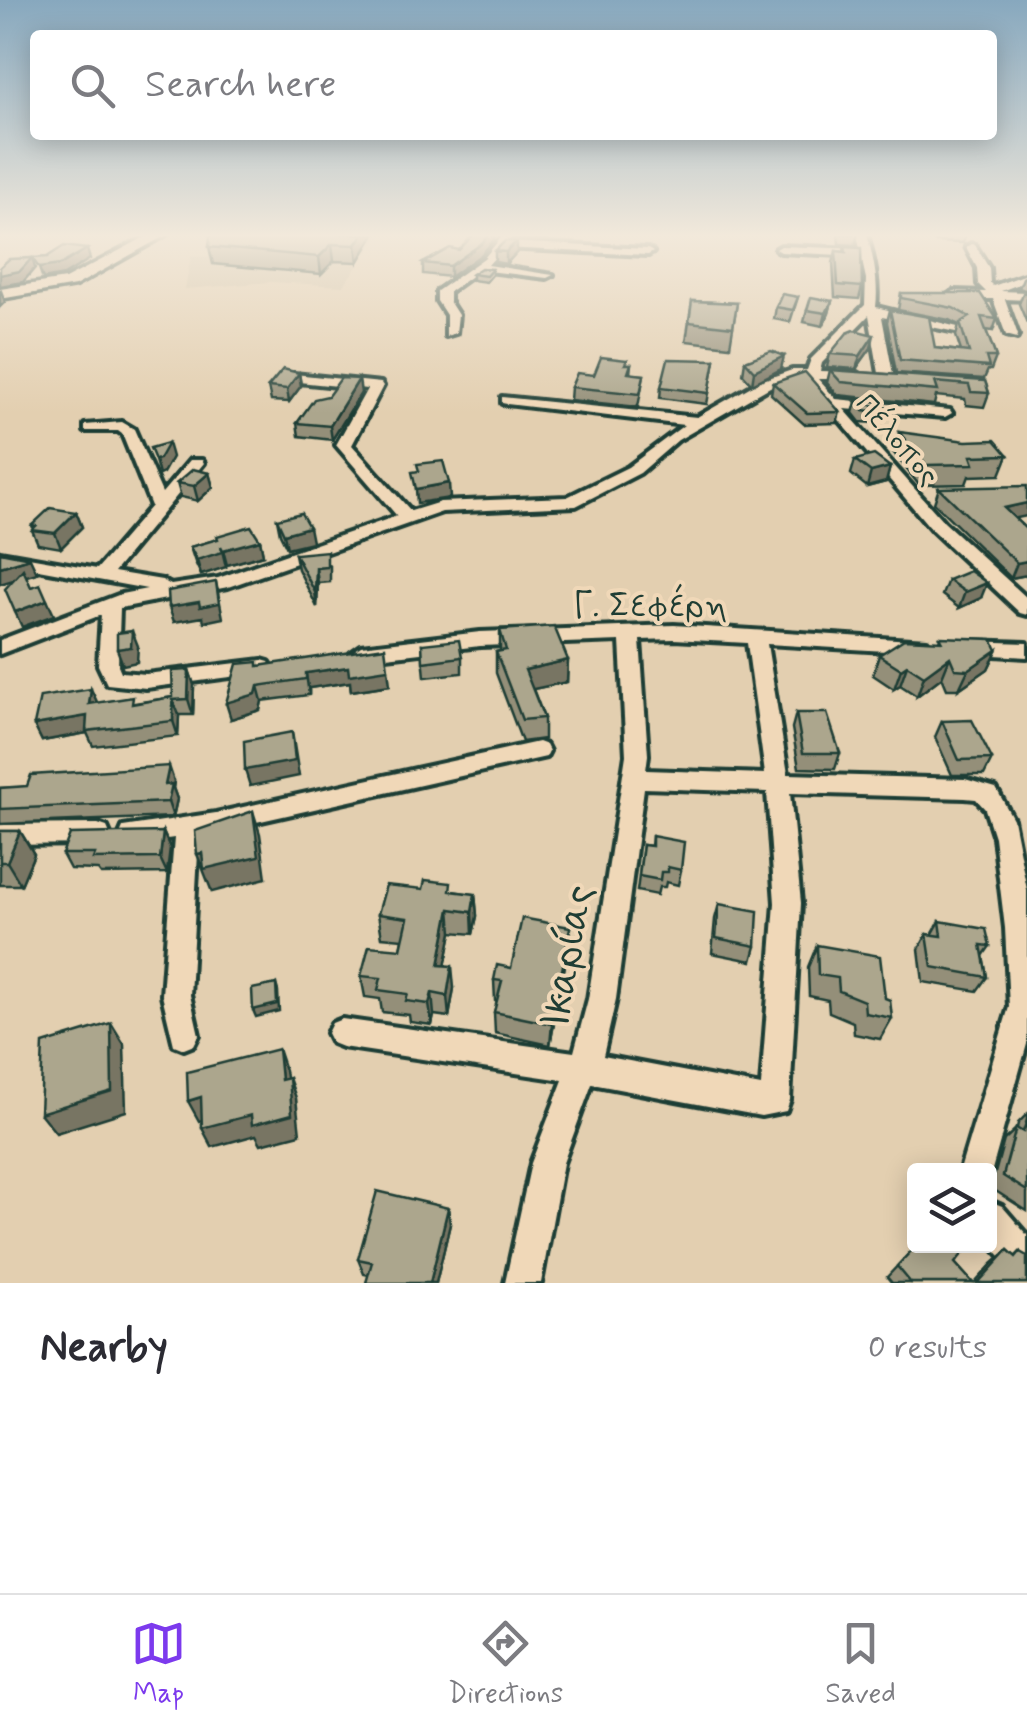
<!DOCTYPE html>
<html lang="en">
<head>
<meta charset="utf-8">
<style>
  :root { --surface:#fff; --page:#f2f2f3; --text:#2b2b33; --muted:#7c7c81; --line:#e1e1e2; --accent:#7c3aed }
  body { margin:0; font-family:Mynerve,sans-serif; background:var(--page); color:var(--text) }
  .controls { position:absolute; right:30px; bottom:30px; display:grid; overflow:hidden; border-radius:10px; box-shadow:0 5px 25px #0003 }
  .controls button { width:90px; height:90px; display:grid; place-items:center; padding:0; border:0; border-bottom:2px solid var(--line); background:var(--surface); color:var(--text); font:50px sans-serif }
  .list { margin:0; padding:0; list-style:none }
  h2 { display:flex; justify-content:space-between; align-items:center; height:130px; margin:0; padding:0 40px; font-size:42px }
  h2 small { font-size:32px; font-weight:400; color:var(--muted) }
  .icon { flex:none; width:55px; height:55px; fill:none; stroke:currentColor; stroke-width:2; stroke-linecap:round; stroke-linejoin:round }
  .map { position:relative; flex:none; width:1027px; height:1283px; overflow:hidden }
  .search { position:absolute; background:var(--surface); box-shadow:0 5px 25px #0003; left:30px; right:30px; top:30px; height:110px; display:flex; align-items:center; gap:25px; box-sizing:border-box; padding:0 35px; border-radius:10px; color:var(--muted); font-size:38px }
  .sheet { height:310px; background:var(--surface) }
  nav { display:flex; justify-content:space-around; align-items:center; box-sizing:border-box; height:140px; border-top:2px solid var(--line); background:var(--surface); font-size:28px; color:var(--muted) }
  nav a { display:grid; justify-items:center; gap:5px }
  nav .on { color:var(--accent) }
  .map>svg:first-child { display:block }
  .built { fill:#d2c3a6 }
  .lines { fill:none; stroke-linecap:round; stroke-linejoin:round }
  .minor-casing { stroke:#1f3d34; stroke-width:8 }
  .major-casing { stroke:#1f3d34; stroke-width:7 }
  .minor { fill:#f0d8b8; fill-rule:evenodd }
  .major { fill:#f0d8b8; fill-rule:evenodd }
  .wall { fill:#948f79; stroke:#1f3d34; stroke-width:2.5 }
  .shaded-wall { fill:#787463; stroke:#1f3d34; stroke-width:2.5 }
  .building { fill:#aca68d; stroke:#1f3d34; stroke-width:2.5 }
  .labels { text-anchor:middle; stroke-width:8; stroke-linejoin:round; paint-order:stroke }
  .far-street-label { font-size:30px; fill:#1f3d34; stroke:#f0d8b8 }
  .street-label { font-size:35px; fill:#1f3d34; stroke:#f0d8b8 }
  .near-street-label { font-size:42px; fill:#1f3d34; stroke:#f0d8b8 }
</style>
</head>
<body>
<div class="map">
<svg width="1027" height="1283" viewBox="0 0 1027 1283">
  <rect width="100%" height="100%" fill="#e3cfb0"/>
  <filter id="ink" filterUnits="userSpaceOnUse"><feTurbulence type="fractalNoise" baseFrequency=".01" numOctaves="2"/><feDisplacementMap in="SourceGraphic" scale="20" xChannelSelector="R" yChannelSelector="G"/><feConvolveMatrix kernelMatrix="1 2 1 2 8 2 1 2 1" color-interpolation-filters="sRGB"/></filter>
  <g filter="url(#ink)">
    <polygon class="built" points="252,234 380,234 343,286 271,282 185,289 191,257 231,256"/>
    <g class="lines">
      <g class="minor-casing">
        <g id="minor">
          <polygon points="504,234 513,235 508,242 648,249 653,252 648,255 503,248 488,265 553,275 547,278 480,270 449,292 449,301 458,315 456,333 446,336 446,315 437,301 437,291 484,258"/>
          <path d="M857 234H867C873 258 879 281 876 307L962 328 956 332 882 317 894 379 887 383 880 379 869 315 822 363 820 371 856 372 863 376 861 379H818L836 399 950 410 952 413 945 417 844 409 944 522 1027 598V615L1020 613 932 530 804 378H793L770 387 678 440 640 473 576 506 442 512 228 587 120 608 118 665 121 672 146 674 262 660 269 662 272 667 269 672 146 688 107 684 98 665 101 615 0 654V640L121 594 147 589 0 562V552L97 569 151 506 122 434 118 431H85V425L122 422 134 429 162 493 190 460H202L204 463 114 572 162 580 171 585 218 578 397 516 336 445 367 389 289 381V375L294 374 381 383 383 386 352 445 411 511 440 502 567 497 628 467 684 425 507 404 502 403V397L697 417 760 381 792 370H807L811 359 865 305 866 279 861 256 781 252 776 249 781 246 860 249Z"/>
          <polygon points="971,244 975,245 989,268 990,283 993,286 1027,274 1027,281 1001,291 1027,292 1027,300 1005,299 1018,335 1017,338 1006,335 993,299 954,299 948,295 954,291 986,292 978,284 977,268 966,247"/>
          <path d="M674 625 927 641 930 646 920 653 767 644 788 774 965 779 996 788 1013 819 1027 890V1044L990 1177V1170H960L1009 1007 1005 928 994 837 985 809 976 799 965 798 790 793 801 903 790 1100 786 1111 761 1116 592 1084 563 1163 541 1283H505L531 1163 563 1080 342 1047 332 1043 327 1033 332 1023 342 1019 574 1052 588 999 626 755 620 641 480 646 361 660 351 653 361 646 480 632ZM674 639 747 643 765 774 646 770 648 755 640 640ZM644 788 767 792 775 903 761 1086 603 1056 616 999Z"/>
          <polygon points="969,641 1027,643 1027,657 962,653 959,648"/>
          <polygon points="538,742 546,745 549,751 546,757 199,835 190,995 199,1035 194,1045 184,1049 174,1045 162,995 174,838 132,844 123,841 120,834 123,827 216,813"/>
          <polygon points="98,824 107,827 110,834 107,841 98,844 0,845 0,825"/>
          <polygon points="990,1201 1002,1206 1027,1235 1027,1279 1015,1274 990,1244"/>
        </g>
      </g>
      <g class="major-casing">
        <polygon id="major" points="151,234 168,234 75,286 0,299 0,289 65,279"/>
      </g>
      <use href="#minor" class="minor"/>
      <use href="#major" class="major"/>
    </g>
    <g class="wall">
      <polygon points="267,234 375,234 358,262 334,261 321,274 213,264 209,247 262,239"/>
      <polygon points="514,234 551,234 548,240 515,239"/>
      <polygon points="838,234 858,234 855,245 839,244"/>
      <polygon points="933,234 966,234 963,243 936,242"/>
      <polygon points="494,240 481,255 450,277 423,274 423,263"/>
      <polygon points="845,247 862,287 859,299 835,297 833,263 836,251 844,252"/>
      <polygon points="495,251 517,252 506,264 495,262"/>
      <polygon points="492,269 492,275 486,282 472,280 472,274"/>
      <polygon points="1027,276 1027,291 1019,288 1023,278"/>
      <polygon points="901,293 997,319 993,331 986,330 996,357 991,370 988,370 984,379 896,373 887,322 890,310 935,348 961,351 956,336 959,325 949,320 898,310"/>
      <polygon points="1023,293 1027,293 1027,323 1019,304"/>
      <polygon points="798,297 790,322 774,319 776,307"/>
      <polygon points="692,301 737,303 730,346 686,341"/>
      <polygon points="832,301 829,313 823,326 804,322 807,310"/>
      <polygon points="871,348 856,369 827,367 830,354"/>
      <polygon points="627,360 626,364 631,364 630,374 644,375 638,407 570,400 571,387"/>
      <polygon points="715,360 707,404 660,398 661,387"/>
      <polygon points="745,361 781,369 752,384 743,374"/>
      <polygon points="830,370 985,381 989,393 984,407 966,405 965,399 936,396 934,405 838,395 827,383"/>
      <polygon points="299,373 301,386 289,402 271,401 268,387"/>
      <polygon points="773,383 840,412 837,423 804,424 771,394"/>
      <polygon points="361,393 332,440 299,436 297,423"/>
      <polygon points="856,402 887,408 884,419 876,418 875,423 860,422 853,413"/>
      <polygon points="899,432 1008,455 1000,475 969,476 966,484 919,485 893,452"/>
      <polygon points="855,460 890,467 886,482 867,487 851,474"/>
      <polygon points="209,473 213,487 198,501 181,497 177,483"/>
      <polygon points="939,488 1015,519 1027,530 1027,575 1011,578 934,503"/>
      <polygon points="76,512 82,527 61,548 38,544 32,530 33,528 32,525"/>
      <polygon points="277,519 312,542 287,548 280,534"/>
      <polygon points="218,539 260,540 263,555 227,565 225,561 226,567 201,575 195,562 190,547"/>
      <polygon points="295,554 330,566 330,582 318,583 317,607 298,569"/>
      <polygon points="948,580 981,598 959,608 942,595"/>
      <polygon points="500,630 568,660 567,682 533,689 544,718 544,739 522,742 496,673 496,652 500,651"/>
      <polygon points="940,637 997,650 988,669 959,689 947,689 942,677 917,696 900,685 894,689 873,675 879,655 939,641"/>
      <polygon points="422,644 462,657 462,673 425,677"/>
      <polygon points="259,666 390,685 351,691 350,682 309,688 309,695 262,701 260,710 231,719"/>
      <polygon points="189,670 194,685 193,715 179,715 178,736 93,746 87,733 42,741 34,725 135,703 173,697"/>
      <polygon points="796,713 840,753 835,769 799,768 792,728"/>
      <polygon points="942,721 992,759 984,775 952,775 935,737"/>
      <polygon points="174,781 173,788 177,799 173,817 0,824 0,788"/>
      <polygon points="0,831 20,831 34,854 21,885 0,885"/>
      <polygon points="163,832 170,848 167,873 101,874 98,870 70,869 62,854"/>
      <polygon points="652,836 681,870 678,885 666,882 665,887 659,887 657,895 637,891 643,845 651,846"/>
      <polygon points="452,891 475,894 477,916 473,934 452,932 445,966 454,988 449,1017 434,1015 432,1025 410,1022 409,1015 382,1012 380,999 365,997 361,976 401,949 403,939 382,937 378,914"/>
      <polygon points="719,904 756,946 752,961 712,953 715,919"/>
      <polygon points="940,921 990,946 983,956 987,977 977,991 923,982 919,949 927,934 932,935"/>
      <polygon points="817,945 885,998 892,1018 880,1039 854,1034 853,1022 829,1012 828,1000 809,996 808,967"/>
      <polygon points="568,949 550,1045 495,1033 494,1012 497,1002 495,1001 494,980 511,968"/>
      <polygon points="1027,1114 1027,1211 991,1188 1004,1140 1017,1128 1018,1123"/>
      <polygon points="448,1208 450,1224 436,1283 366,1283 369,1275 364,1274 358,1259"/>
      <polygon points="916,1246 955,1263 973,1283 892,1283 887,1277"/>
      <polygon points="1008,1250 1015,1257 1020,1252 1027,1283 975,1283 992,1264"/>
    </g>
    <g class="shaded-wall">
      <polygon points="363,234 375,234 358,262 356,245"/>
      <polygon points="490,234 494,234 494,240 481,255 450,277 450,266"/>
      <polygon points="517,241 517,252 506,264 506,252"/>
      <polygon points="332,244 334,261 321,274 319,257"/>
      <polygon points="87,249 90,259 64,275 43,279 39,268"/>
      <polygon points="32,258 35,268 23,282 0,286 0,275"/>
      <polygon points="1,291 5,302 0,307 0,292"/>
      <polygon points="832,301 829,313 823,326 826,313"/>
      <polygon points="874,335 871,348 856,369 860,356"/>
      <polygon points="784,356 781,369 752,384 754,371"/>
      <polygon points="299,373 301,386 289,402 287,389"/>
      <polygon points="359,379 361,393 332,440 330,426"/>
      <polygon points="168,443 172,457 163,473 159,475 155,460"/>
      <polygon points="890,467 886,482 867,487 871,472"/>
      <polygon points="209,473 213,487 198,501 194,486"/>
      <polygon points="449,483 450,498 417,503 416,489"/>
      <polygon points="1027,503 1027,516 998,522 1004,508"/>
      <polygon points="76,512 82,527 61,548 55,533"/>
      <polygon points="309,527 312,542 287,548 284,534"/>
      <polygon points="260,540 263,555 227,565 223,550"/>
      <polygon points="221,546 226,567 201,575 197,560"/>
      <polygon points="30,558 37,573 0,584 0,567"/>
      <polygon points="1027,561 1027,575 1011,578 1017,563"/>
      <polygon points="316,568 318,583 317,607 315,592"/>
      <polygon points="216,582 223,618 204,622 203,617 174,622 169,607"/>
      <polygon points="987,583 981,598 959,608 965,592"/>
      <polygon points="47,600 54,615 22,627 15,612"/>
      <polygon points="132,631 138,646 137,662 123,665 117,649"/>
      <polygon points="997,650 988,669 959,689 968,670"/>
      <polygon points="950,657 942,677 917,696 924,676"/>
      <polygon points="568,660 567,682 524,691 525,670"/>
      <polygon points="907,665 900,685 894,689 901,669"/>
      <polygon points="348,667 388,669 390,685 351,691 350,682 309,688 309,695 306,673"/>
      <polygon points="189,670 194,685 193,715 188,699"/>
      <polygon points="258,686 262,701 260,710 231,719 226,703"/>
      <polygon points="91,689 98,704 89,704"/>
      <polygon points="173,700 179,715 178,736 173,721"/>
      <polygon points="87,716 87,733 42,741 34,725"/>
      <polygon points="292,732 299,776 250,786 245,770"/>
      <polygon points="169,766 174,781 173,788 177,799 173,817 168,802 165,785"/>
      <polygon points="253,811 260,834 266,878 212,892 197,854 202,853"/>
      <polygon points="20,831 34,854 21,885 7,862"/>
      <polygon points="163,832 170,848 167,873 160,858"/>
      <polygon points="475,894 477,916 473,934 472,912"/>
      <polygon points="450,909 452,932 441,987 439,965"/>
      <polygon points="570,927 568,949 550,1045 552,1024"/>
      <polygon points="452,966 454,988 449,1017 447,996"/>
      <polygon points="276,984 278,991 279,1011 256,1017 253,1010"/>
      <polygon points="432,993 434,1015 432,1025 429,1004"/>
      <polygon points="111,1023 124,1044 126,1111 56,1133 40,1113"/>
      <polygon points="278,1049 285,1070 289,1100 281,1080"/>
      <polygon points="289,1078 296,1098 300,1134 261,1144 256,1135 212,1147 202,1128"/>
      <polygon points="201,1097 211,1117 199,1121 188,1101"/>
      <polygon points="448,1208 450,1224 436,1283 430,1283"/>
    </g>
    <g class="building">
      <polygon points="267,234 363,234 356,245 332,244 319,257 209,247 210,235 262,239"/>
      <polygon points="474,234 490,234 481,244 450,266 423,263 450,248 459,250"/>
      <polygon points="505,241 517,241 506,252 495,251"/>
      <polygon points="64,246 87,249 60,265 39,268 32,258 47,257"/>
      <polygon points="845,247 861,248 862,287 838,285 836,251 846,252"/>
      <polygon points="32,258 20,271 0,275 0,267 9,259"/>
      <polygon points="481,268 492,269 486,276 472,274"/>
      <polygon points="901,293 980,293 997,319 981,317 996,357 986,357 989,367 900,360 890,310 929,317 935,348 969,352 960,323 970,317 953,308 901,298"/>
      <polygon points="782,294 798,297 793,310 776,307"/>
      <polygon points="811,297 832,301 826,313 807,310"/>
      <polygon points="692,301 737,303 733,327 689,322"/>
      <polygon points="854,330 874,335 860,356 830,354 847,333"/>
      <polygon points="771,351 784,356 754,371 745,361"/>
      <polygon points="601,357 627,360 625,364 631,364 628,373 644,375 640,394 571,387 577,373 594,375"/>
      <polygon points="668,359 715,360 709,393 661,387"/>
      <polygon points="283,369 299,373 287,389 268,387"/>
      <polygon points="830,370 985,381 989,393 971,392 969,385 935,382 938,391 841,382"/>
      <polygon points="805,372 840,412 807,413 773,383"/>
      <polygon points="341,378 359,379 330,426 297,423 314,399 328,396"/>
      <polygon points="856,402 887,408 878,407 878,412 864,410"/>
      <polygon points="899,432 966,441 995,440 1008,455 971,456 974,464 926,465"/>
      <polygon points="168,443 159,459 155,460 150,448"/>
      <polygon points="874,455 890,467 871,472 855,460"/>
      <polygon points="443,461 449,483 416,489 412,472 419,471 417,464"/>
      <polygon points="193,469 209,473 194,486 177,483"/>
      <polygon points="1027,486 1027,503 1004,508 1027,530 1027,561 1017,563 939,488"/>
      <polygon points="50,508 76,512 55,533 32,530 36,526 32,525"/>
      <polygon points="301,513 309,527 284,534 277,519"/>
      <polygon points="251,526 260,540 223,550 221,546 222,552 197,560 190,547 218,539 217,536"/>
      <polygon points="327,551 327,567 316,568 315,592 295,554"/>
      <polygon points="0,552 30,558 0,567"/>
      <polygon points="23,569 31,587 40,584 47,600 15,612 5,589"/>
      <polygon points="970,571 987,583 965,592 948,580"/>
      <polygon points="216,582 219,603 200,607 199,602 169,607 168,591"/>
      <polygon points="554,626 568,660 525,670 544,718 522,720 496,652 506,650 500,630"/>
      <polygon points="132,631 131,647 117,649 117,633"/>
      <polygon points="940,637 992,639 997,650 968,670 955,669 950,657 924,676 907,665 901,669 879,655 904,639 942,641"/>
      <polygon points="459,640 462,657 423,662 422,644"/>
      <polygon points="385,647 388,669 349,675 348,667 306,673 306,679 258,686 256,694 226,703 237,664 258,662 258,666"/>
      <polygon points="189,670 188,699 173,700 173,721 86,731 87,716 34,725 40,697 91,689 89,704 133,697 132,704 173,697 172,671"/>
      <polygon points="796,713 827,713 840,753 803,753"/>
      <polygon points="972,720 992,759 959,760 942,721"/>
      <polygon points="292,732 295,761 245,770 244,741"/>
      <polygon points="169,766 165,785 172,784 168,802 0,809 0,788 27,786 31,775"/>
      <polygon points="253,811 259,856 204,869 202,853 197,854 195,831"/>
      <polygon points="0,831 20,831 7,862 0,862"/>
      <polygon points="163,832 160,858 93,859 95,854 62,854 70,834"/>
      <polygon points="652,836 684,842 681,870 668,867 668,872 661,872 660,880 639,876 643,845 652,846"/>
      <polygon points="425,880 451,883 450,891 475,894 472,912 450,909 439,965 452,966 447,996 432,993 429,1004 406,1001 408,994 378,990 381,978 361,976 369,946 401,949 408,918 378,914 386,885 423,889"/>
      <polygon points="719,904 758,911 756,946 716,938"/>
      <polygon points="522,918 570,927 552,1024 494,1012 502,981 494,980 497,965 511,968"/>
      <polygon points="940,921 986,929 990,946 981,945 987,977 932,967 927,934 942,936"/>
      <polygon points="817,945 880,956 885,998 890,1000 892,1018 865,1013 864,1001 839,991 838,978 818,975"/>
      <polygon points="276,984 277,1004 253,1010 252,989"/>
      <polygon points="111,1023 112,1091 40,1113 43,1044"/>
      <polygon points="278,1049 281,1080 289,1078 292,1114 252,1125 251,1115 202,1128 201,1097 188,1101 187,1072"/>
      <polygon points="1027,1120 1027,1191 1003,1176 1016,1128 1023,1132"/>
      <polygon points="377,1191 448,1208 430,1283 366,1283 372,1262 358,1259"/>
      <polygon points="916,1246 969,1246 955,1263 973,1283 911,1283 897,1266"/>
      <polygon points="1008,1250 1016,1257 1020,1252 1027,1256 1027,1283 980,1283 979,1282"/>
    </g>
  </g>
  <linearGradient id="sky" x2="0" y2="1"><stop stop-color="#87a8be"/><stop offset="0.57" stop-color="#f2e9db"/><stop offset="1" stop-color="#f2e9db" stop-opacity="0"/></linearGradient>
  <rect width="1027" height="413" fill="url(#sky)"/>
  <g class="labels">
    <g class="far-street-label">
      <text transform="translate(898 439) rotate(49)" y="10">Πέλοπος</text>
    </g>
    <g class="street-label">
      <text x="650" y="616">Γ. Σεφέρη</text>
    </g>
    <g class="near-street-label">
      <text transform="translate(565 956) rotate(-80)" y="15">Ικαρίας</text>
    </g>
  </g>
</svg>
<div class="controls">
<button><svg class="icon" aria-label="layers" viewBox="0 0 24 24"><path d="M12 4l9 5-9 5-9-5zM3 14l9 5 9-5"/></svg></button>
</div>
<div class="search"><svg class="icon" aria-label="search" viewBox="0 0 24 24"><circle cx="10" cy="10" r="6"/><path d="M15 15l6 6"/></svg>Search here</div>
</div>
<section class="sheet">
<h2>Nearby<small>0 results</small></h2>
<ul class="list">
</ul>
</section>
<nav>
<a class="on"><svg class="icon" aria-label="map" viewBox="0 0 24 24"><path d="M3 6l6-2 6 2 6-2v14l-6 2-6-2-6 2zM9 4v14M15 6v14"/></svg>Map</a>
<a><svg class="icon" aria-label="directions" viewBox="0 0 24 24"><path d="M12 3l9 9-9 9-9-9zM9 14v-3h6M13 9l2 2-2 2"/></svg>Directions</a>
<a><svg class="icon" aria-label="saved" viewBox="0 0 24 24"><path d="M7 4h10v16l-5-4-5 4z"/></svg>Saved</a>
</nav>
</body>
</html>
